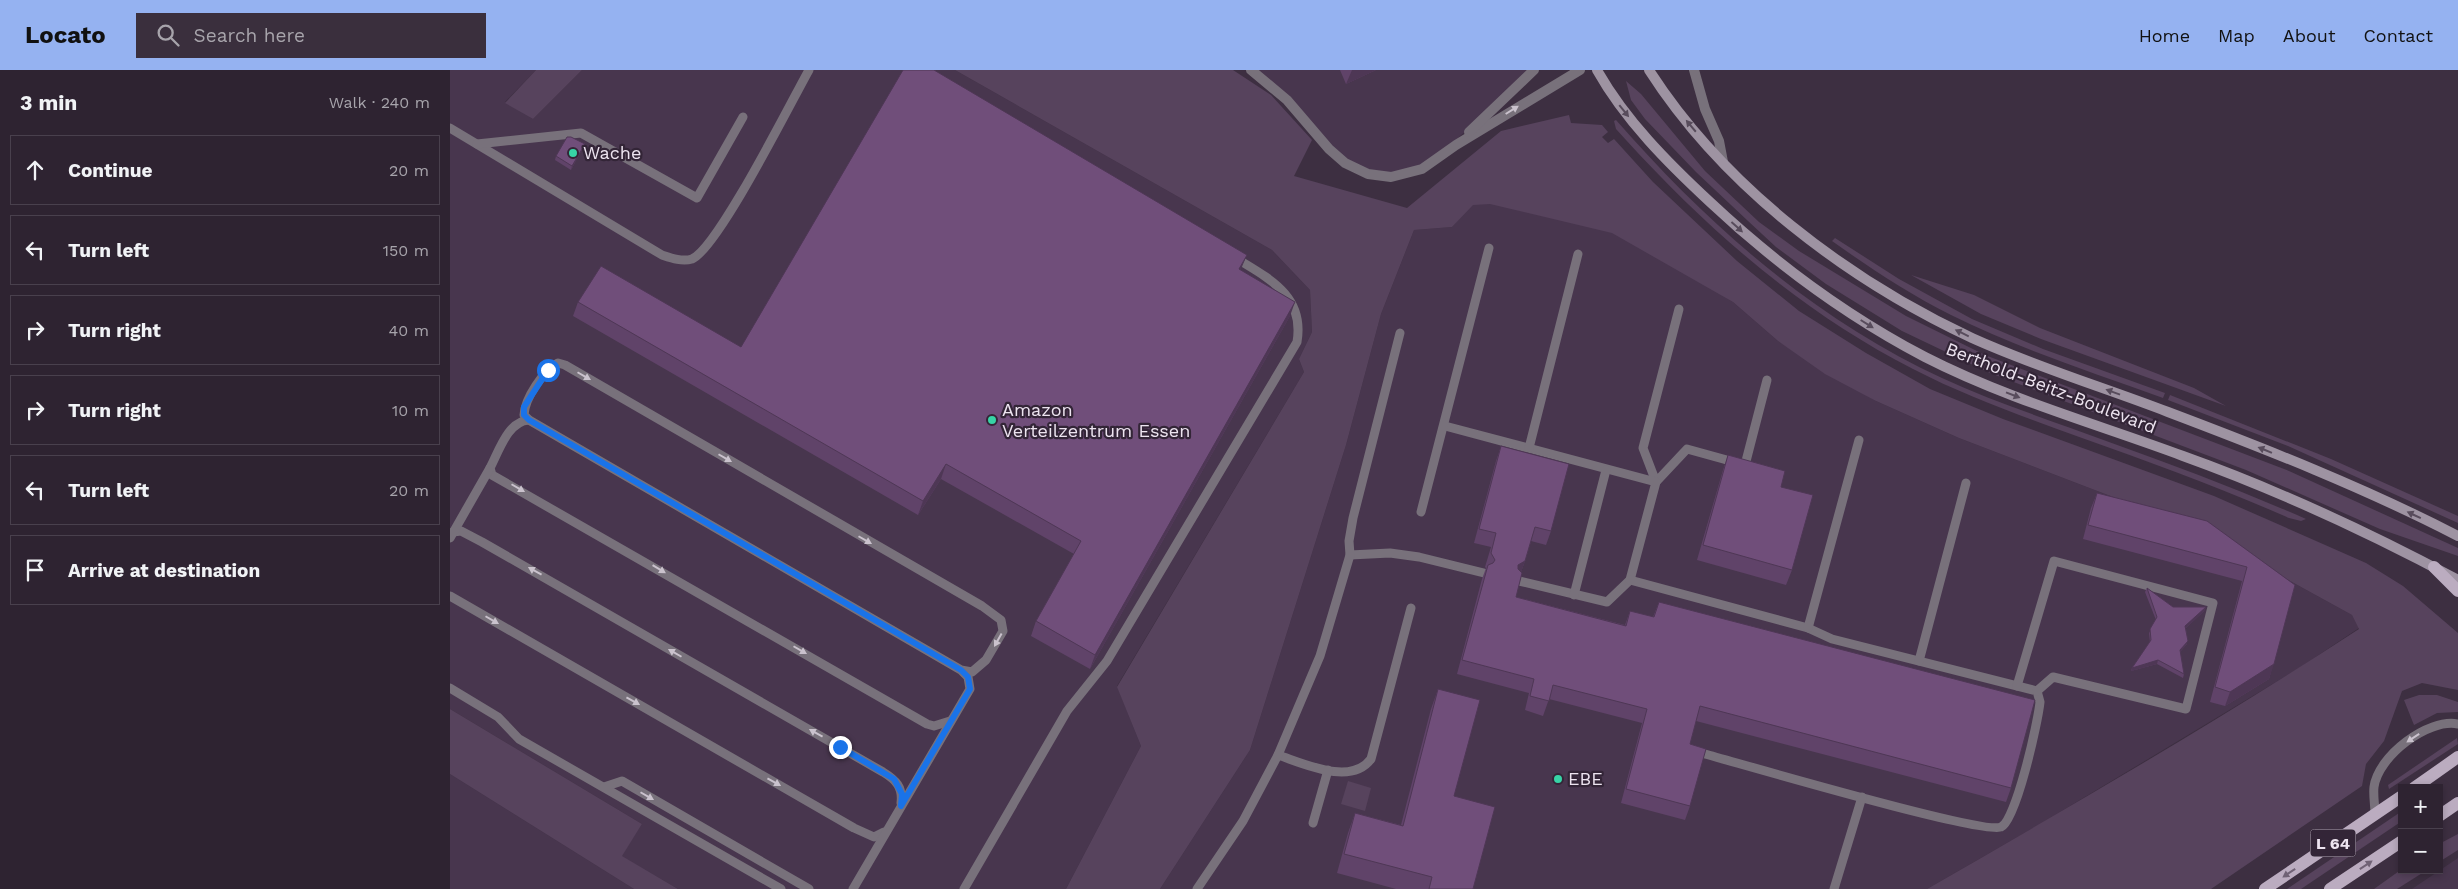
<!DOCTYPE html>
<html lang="en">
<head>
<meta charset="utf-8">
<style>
  :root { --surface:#2e2331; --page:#3a2f3d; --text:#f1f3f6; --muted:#a7a4ab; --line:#49404d; --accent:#95b2f1 }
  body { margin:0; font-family:"Work Sans",sans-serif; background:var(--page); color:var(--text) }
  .controls { position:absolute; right:15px; bottom:15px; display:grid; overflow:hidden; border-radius:0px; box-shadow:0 2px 8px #0003 }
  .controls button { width:45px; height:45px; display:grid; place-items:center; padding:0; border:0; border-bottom:1px solid var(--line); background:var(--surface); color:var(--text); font:25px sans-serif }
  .stop { position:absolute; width:15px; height:15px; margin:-11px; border:4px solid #1a73e8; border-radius:50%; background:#fff }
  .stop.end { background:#1a73e8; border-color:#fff; box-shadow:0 1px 5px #0008 }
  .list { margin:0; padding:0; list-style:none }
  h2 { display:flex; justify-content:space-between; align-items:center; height:65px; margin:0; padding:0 20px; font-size:21px }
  h2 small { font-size:16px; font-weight:400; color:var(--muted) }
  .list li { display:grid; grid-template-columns:32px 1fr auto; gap:15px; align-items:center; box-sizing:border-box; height:70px; margin:0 10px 10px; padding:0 10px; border:1px solid var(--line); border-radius:0px }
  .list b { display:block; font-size:19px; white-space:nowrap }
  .list em { font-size:16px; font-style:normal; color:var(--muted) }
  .icon { flex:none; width:28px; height:28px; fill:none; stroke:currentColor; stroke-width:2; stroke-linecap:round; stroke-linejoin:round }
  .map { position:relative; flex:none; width:2008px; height:819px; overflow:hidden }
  header { display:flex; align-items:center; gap:30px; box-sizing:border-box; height:70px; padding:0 25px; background:var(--accent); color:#111 }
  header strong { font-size:24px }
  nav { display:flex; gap:28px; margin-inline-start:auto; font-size:18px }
  .search { width:350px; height:45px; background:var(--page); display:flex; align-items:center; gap:12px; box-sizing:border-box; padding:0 18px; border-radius:0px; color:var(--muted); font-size:19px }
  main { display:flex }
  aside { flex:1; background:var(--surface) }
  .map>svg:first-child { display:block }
  .built { fill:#48364e }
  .green { fill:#57435d }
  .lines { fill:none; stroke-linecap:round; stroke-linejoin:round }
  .service { stroke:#78717b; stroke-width:9 }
  .minor { stroke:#78717b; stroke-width:10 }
  .secondary { stroke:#9e93a2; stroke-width:10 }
  .primary { stroke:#bbacc0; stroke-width:12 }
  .wall { fill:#604369 }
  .shaded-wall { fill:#4e3755 }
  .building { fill:#704e7a; stroke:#4e3755 }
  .oneway { fill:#cac2cd }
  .oneway2 { fill:#584c5c }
  .oneway3 { fill:#706275 }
  .route { stroke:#1a73e8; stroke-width:6 }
  .poi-dot { fill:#37d4a6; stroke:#332537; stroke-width:2 }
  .labels { text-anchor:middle; stroke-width:4.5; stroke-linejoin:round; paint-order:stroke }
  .shield { fill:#332537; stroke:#b5abb8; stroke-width:1 }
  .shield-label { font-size:16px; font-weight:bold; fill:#ede4f0 }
  .poi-label { font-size:18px; fill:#ede4f0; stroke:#332537; text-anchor:start }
  .street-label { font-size:18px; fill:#ede4f0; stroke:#332537 }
</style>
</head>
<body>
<header>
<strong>Locato</strong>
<div class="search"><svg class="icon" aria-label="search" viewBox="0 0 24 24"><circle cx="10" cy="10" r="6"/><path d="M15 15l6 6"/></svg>Search here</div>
<nav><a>Home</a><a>Map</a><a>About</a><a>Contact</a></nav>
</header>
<main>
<aside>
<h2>3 min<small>Walk · 240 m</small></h2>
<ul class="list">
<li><svg class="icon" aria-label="ahead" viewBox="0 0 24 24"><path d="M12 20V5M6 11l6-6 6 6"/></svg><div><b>Continue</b></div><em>20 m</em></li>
<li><svg class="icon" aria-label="left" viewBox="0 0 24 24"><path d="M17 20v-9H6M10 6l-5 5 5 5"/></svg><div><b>Turn left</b></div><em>150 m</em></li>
<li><svg class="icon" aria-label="right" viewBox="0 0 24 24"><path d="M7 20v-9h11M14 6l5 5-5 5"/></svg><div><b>Turn right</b></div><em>40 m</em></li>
<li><svg class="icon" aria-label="right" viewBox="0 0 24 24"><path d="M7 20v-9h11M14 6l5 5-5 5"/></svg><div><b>Turn right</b></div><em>10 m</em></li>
<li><svg class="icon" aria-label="left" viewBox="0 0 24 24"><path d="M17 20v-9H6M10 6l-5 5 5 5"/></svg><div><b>Turn left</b></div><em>20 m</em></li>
<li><svg class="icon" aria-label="arrive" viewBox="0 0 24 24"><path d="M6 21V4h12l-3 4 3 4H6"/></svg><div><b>Arrive at destination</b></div></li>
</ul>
</aside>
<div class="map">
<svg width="2008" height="819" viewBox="0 0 2008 819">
  <rect width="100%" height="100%" fill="#3d2f41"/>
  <g class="built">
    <polygon points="0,0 86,0 55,32 83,49 132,0 505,0 822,180 860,220 862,262 849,289 854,302 667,616 691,676 616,819 228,819 171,786 192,754 0,639"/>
    <polygon points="801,0 1081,0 1058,29 1011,65 987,91 927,108 901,99"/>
    <polygon points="1057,88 1283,232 1328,271 1426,331 1509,368 1744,458 1902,545 1909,558 1846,600 1585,757 1477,819 710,819 800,680 896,375 931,244 964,160 1002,157"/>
    <polygon points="0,704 184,819 0,819"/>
    <polygon points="2008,788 2008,819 1962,819"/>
  </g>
  <g class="green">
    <polygon points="86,0 132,0 83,49 55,33"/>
    <path d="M505 0H783L821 25 862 70 844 106 957 138 1051 61 1119 45 1121 53 1152 55 1158 62 1152 67 1158 73 1164 69 1203 112 1287 191 1349 241 1416 283 1480 319 1553 349 1764 426 1916 493 1953 516 2008 563V620L1972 613 1952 621 1934 671 1916 694 1912 716 1761 819H1477C1623 735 1768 651 1909 559L1902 545 1744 458 1509 368 1426 331 1375 304 1328 271 1283 232 1162 163 1040 134 1023 135 1002 157 964 160 931 244 896 375 800 680 710 819H616L691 676 667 617 854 302 849 289 862 262 860 220 822 180Z"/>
    <polygon points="1176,11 1191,24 1255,101 1309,152 1349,181 1456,246 1535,285 1839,401 2008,478 2008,486 1930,459 1796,400 1540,303 1452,261 1376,214 1326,177 1298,151 1246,102 1195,49 1181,30"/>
    <path d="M1166 50C1258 155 1364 249 1492 308 1546 333 1603 351 1659 372 1726 396 1792 421 1856 449L1851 451 1839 448C1771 418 1702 393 1632 368 1575 347 1517 327 1463 299 1352 242 1260 162 1176 70L1166 59 1164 51Z"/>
    <path d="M1385 168 1449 209 1522 249 1593 279 1715 323 1713 328C1642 302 1569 279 1501 245 1459 224 1420 198 1382 171Z"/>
    <polygon points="1461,205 1524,225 1590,258 1744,318 1776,336 1591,269 1531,244"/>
    <polygon points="1720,325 1881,389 2008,446 2008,453 1838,376 1718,330"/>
    <polygon points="1969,625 1987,625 2008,632 2008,642 1987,643 1964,655 1954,630"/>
    <polygon points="0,639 192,754 172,786 228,819 184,819 0,704"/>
    <polygon points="2007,668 2008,674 1939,719 1938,715"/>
    <polygon points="898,711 921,718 915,741 891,734"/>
    <polygon points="1952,741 1952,751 1851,819 1837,819"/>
    <polygon points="2008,764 2008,780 1989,792 1989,774"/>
    <polygon points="1952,799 1977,800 1947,819 1924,819"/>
  </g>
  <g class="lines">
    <g class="service">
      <path d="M0 58 212 185C221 188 232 192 242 189 268 178 341 32 359 0"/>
      <polyline points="27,74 131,63 247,128 293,47"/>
      <polyline points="1229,239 1193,378 1206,412 1237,379 1295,395 1317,310"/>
      <path d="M79 350C58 351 49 381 40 398L42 405 477 654 484 656 500 651"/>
      <polyline points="995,356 1206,412 1180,510 1157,532 1069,511"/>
      <polyline points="1079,378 1128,184"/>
      <polyline points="971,442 1039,178"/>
      <path d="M3 462 11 461 32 472 433 702C446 710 453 717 451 733"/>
      <polyline points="0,468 40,398"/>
      <polyline points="900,485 940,483 969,487 1034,503"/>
      <path d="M1180 510 1358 558 1382 569 1587 621 1590 632C1588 652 1566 751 1551 757 1533 765 1292 694 1255 684"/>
      <polyline points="1124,525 1156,400"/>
      <polyline points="0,526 404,758 424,767 434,762"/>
      <polyline points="1358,558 1409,370"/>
      <polyline points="1469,591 1516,413"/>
      <polyline points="1567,616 1604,491 1763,533 1736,639 1603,607 1587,621"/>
      <polyline points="0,618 48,647 69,669 331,819"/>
      <path d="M828 685C855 694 901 716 921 689L961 538"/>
      <polyline points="154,717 172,711 359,819"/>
      <path d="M1925 744C1925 736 1923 725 1924 717 1928 686 1978 648 2008 654"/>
      <polyline points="863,753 878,700"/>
      <path d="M403 819 520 619 518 607 511 600 79 350 74 345C75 328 93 301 108 293L115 295 532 536 551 550 553 561 536 590 522 602 511 600"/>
      <path d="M514 819 617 641 657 591 847 272C855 225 818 208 784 187"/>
      <polyline points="747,819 793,751 828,685 870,586 900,485 899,471 903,448 950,263"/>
      <polyline points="1384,819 1412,727"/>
    </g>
    <g class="minor">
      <polyline points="801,0 837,30 879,79 895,93 918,104 941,107 972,99 1006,75 1130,0"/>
      <polyline points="1244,0 1255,39 1269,71 1273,92"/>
      <polyline points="1019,62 1084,0"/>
    </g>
    <g class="secondary">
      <path d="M1147 0C1175 50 1218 93 1260 132 1325 193 1395 245 1475 287 1557 329 1647 354 1733 386 1825 419 1922 464 2008 510"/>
      <path d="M1199 0C1274 117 1398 210 1522 268 1586 297 1653 317 1718 342 1816 379 1915 418 2008 466"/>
    </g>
    <g class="primary">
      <polyline points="1984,497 2008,521"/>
      <polyline points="1964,718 2008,687"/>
      <polyline points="1989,746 2008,733"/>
      <polyline points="1815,819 1952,726"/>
      <polyline points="1880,819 1952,771"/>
    </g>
  </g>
  <g class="wall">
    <polygon points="890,0 926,0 896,14"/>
    <polygon points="135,74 121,100 105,90 106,86"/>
    <polygon points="791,200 840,246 640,599 581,566 586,551 624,484 491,409 468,445 123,246 128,232 291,277"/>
    <polygon points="1051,376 1101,461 1096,475 1081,471 1075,491 1071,502 1066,527 1175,555 1180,541 1203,547 1209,532 1561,718 1556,732 1246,651 1240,674 1240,736 1235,750 1171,733 1192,653 1099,629 1093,646 1075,640 1079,623 1007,604 1032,509 1036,498 1035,497 1041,477 1024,473 1046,391"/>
    <polygon points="1278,385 1331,417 1342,500 1336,515 1247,490 1273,400"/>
    <polygon points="1647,423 1845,515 1819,609 1775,636 1760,632 1792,511 1633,469 1641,438"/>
    <polygon points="1697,518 1723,537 1756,537 1754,541 1736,558 1737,574 1730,582 1734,604 1733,608 1707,594 1681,601 1682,598 1700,572 1699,563 1706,550 1695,522"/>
    <polygon points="988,619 1004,726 1023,819 946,819 887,803 898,763 905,743 951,755 981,639"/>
  </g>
  <g class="shaded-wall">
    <polygon points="902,0 926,0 896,14"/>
    <polygon points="135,74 133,78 121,100 122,96"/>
    <polygon points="797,185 791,199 783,213 789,199"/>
    <polygon points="845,232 840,246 640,599 645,585"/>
    <polygon points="496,394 491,409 468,445 473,431"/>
    <polygon points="1075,491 1070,505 1063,509 1068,495"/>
    <polygon points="1756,537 1754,541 1734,560 1735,556"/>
    <polygon points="1738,571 1737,574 1728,584 1730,580"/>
    <polygon points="1708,590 1707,594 1681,601 1682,598"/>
    <polygon points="1824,594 1819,609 1775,636 1780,622"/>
  </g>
  <g class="building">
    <polygon points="453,0 484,0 797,185 789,199 845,232 645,585 586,551 631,471 496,394 473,431 128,232 151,196 291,277"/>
    <polygon points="117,67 121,67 135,74 122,96 106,86"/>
    <polygon points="1051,376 1119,394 1101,461 1085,457 1075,491 1068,495 1068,499 1072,503 1066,527 1176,556 1180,541 1204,547 1209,532 1585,630 1561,718 1250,636 1240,674 1256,679 1240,736 1176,719 1197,639 1103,615 1099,631 1080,626 1084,609 1012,590 1038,495 1043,493 1045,490 1041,483 1046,463 1029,459"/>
    <polygon points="1278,385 1335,401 1331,417 1363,425 1342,500 1253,475"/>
    <polygon points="1647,423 1757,451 1845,515 1824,594 1780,622 1765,617 1797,497 1638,455"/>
    <polygon points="1697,518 1723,537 1756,537 1735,556 1738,571 1730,580 1734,604 1708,590 1682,598 1701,570 1700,559 1707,547"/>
    <polygon points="988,619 1030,630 1004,726 1045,737 1023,819 979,819 982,807 894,784 905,743 953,756"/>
  </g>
  <defs><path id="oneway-solid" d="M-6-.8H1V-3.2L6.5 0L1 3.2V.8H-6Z" transform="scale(1.25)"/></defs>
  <g class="oneway">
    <use href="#oneway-solid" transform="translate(1062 40) rotate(-32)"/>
    <use href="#oneway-solid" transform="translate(134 306) rotate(30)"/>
    <use href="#oneway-solid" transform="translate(275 388) rotate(30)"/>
    <use href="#oneway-solid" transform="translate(68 418) rotate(30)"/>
    <use href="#oneway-solid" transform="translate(415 470) rotate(30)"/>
    <use href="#oneway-solid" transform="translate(209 499) rotate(31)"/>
    <use href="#oneway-solid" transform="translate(85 501) rotate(-151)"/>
    <use href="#oneway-solid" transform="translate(42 550) rotate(30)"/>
    <use href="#oneway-solid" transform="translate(548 570) rotate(119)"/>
    <use href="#oneway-solid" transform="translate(350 580) rotate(30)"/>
    <use href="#oneway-solid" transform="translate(225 583) rotate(-150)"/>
    <use href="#oneway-solid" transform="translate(183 631) rotate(29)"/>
    <use href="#oneway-solid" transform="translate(366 663) rotate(-151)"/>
    <use href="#oneway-solid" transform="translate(1963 668) rotate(146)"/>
    <use href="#oneway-solid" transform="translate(324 712) rotate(29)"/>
    <use href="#oneway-solid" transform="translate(197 726) rotate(30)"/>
  </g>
  <g class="oneway2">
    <use href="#oneway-solid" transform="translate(1174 41) rotate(51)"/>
    <use href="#oneway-solid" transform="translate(1241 56) rotate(-130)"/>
    <use href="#oneway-solid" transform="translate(1287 157) rotate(42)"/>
    <use href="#oneway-solid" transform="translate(1417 254) rotate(32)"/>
    <use href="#oneway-solid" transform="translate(1512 263) rotate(-154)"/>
    <use href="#oneway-solid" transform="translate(1663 322) rotate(-160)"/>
    <use href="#oneway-solid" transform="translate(1563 325) rotate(21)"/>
    <use href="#oneway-solid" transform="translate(1815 380) rotate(-158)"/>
    <use href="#oneway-solid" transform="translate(1964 445) rotate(-155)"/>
  </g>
  <g class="oneway3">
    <use href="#oneway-solid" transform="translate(1916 795) rotate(-34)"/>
    <use href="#oneway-solid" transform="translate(1839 803) rotate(146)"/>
  </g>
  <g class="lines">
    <polyline class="route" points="98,300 74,337 74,345 79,350 511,600 518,607 520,619 451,736 452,724 444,709 390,677"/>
  </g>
  <g class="poi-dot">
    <circle cx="123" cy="83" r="5"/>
    <circle cx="542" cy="350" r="5"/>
    <circle cx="1108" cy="709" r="5"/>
  </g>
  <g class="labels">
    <rect class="shield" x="1860.5" y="759.5" width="45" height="27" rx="4"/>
    <g class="shield-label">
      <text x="1883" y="779">L 64</text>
    </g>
    <g class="poi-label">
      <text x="133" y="89">Wache</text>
      <text x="552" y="346">Amazon<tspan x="552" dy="21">Verteilzentrum Essen</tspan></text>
      <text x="1118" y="715">EBE</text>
    </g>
    <g class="street-label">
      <text transform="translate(1601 318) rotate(21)" y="6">Berthold-Beitz-Boulevard</text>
    </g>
  </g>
</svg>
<div class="controls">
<button>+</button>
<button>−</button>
</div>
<div class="stop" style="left:98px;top:300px"></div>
<div class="stop end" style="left:390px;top:677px"></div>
</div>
</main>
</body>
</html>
